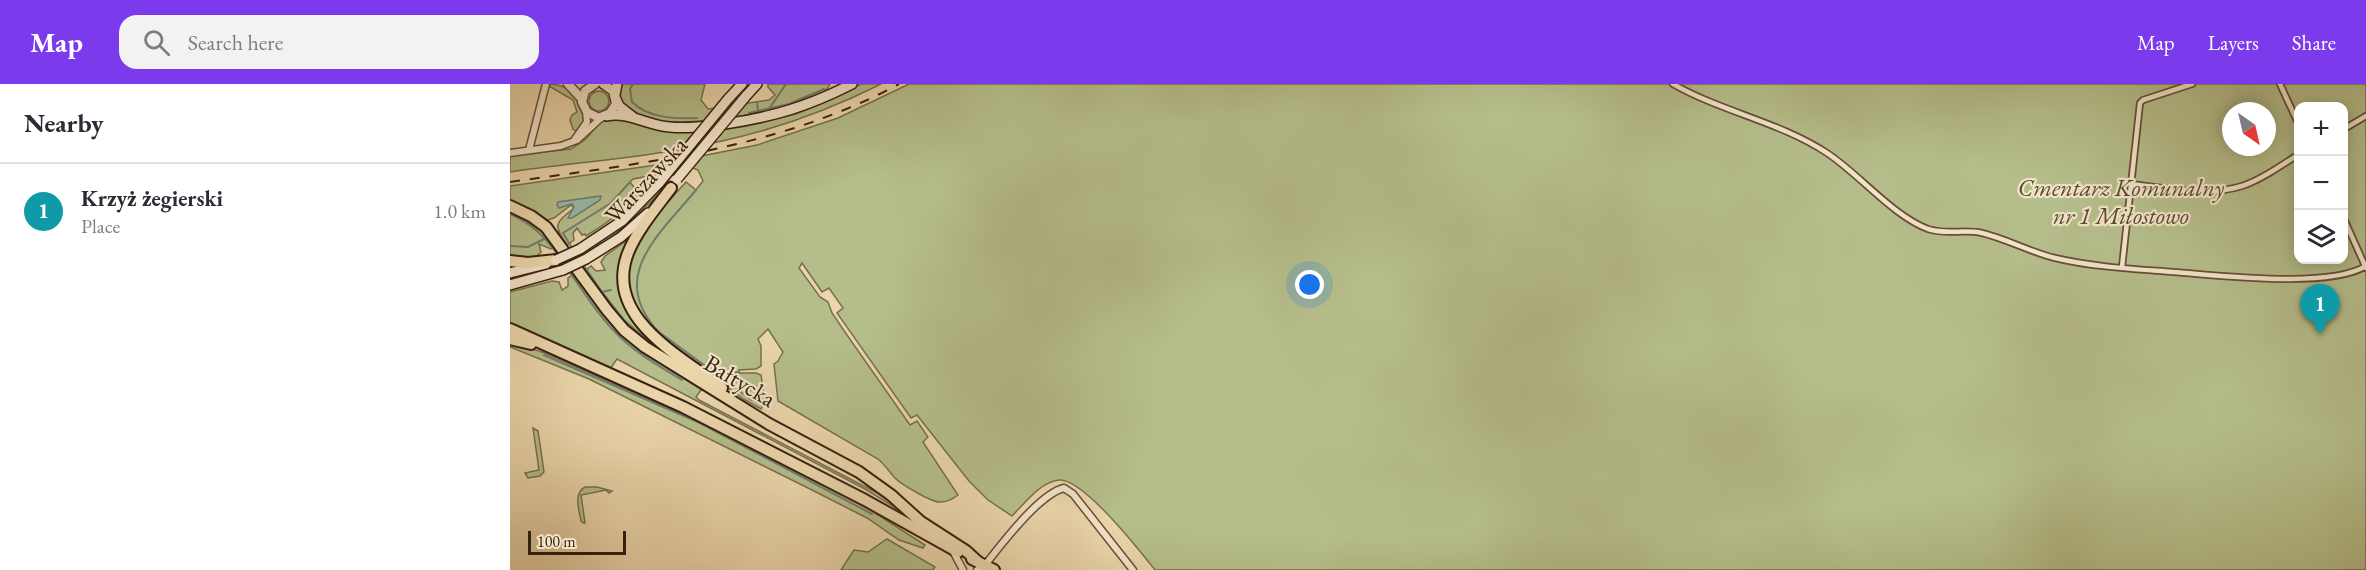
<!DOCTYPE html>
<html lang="en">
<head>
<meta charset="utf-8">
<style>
  :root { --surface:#fff; --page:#f2f2f3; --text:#2b2b33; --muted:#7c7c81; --line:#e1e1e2; --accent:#7c3aed }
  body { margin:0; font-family:"EB Garamond",serif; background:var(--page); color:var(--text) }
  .controls { position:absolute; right:18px; top:18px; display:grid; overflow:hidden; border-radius:12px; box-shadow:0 3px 15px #0003 }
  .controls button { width:54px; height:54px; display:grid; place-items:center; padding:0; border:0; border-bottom:2px solid var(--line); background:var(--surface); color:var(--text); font:30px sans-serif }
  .compass { position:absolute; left:1712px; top:18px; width:54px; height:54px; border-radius:50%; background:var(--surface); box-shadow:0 3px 15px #0003; rotate:146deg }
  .scale { position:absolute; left:18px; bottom:15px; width:98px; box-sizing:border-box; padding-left:6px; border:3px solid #392110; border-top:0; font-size:16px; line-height:21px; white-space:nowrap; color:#392110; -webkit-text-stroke:4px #f2e4c9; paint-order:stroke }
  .you { position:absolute; left:800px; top:201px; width:21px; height:21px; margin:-15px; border:4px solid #fff; border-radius:50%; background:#1a73e8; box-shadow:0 0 0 9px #1a73e833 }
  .badge { display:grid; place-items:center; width:39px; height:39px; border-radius:50%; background:var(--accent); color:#fff; font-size:20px; font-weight:700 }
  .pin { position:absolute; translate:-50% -50px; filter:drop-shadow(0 2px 3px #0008) }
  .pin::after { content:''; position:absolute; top:32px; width:21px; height:18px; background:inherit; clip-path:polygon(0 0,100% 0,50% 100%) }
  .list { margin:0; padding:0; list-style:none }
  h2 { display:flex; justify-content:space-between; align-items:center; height:78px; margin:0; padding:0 24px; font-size:26px }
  h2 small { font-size:20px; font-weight:400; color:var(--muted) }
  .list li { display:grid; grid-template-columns:39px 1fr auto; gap:18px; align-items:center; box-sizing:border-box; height:96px; padding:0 24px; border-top:2px solid var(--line) }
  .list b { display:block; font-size:22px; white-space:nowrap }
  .list p { margin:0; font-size:20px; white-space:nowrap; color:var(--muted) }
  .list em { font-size:20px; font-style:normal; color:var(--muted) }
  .icon { flex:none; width:33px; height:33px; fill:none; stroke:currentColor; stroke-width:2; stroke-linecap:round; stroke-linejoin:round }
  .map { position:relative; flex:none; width:1856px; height:486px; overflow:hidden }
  header { display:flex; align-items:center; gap:36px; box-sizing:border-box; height:84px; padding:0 30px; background:var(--accent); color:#fff }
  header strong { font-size:28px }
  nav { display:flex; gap:33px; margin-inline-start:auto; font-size:21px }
  .search { width:420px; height:54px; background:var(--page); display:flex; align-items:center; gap:15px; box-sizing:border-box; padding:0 21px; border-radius:18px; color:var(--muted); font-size:22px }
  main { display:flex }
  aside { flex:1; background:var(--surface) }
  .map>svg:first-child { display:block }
  .green { fill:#b5be8b; stroke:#77704e; stroke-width:1.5; fill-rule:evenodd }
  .water { fill:#98b9ab; stroke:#727c6d; stroke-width:1.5 }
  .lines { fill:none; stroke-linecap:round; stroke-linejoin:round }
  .stream { stroke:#727c6d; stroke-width:2 }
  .pedestrian-casing { stroke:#664e37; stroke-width:8 }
  .minor-casing { stroke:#664e37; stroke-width:9 }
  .tertiary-casing { stroke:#664e37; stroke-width:11 }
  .secondary-casing { stroke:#392110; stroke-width:12 }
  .primary-casing { stroke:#392110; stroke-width:14 }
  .pedestrian { stroke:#f2e4c9; stroke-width:4.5 }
  .minor { stroke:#f2e4c9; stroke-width:6 }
  .tertiary { stroke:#f2e4c9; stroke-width:8 }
  .secondary { stroke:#f2e4c9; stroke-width:9 }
  .primary { stroke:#ebd6ac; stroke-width:10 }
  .rail { stroke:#392110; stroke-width:2; stroke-dasharray:10 10; stroke-linecap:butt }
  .secondary-bridge-casing { stroke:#392110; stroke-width:12; stroke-linecap:butt }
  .secondary-bridge { stroke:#f2e4c9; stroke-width:9 }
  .labels { text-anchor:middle; stroke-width:4.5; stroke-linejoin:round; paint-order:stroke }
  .street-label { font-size:24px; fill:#392110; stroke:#f2e4c9 }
  .park-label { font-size:24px; font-style:italic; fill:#58482f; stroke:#f2e4c9 }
</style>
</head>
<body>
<header>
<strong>Map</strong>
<div class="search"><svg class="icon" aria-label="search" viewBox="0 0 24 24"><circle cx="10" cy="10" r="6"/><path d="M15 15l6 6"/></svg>Search here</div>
<nav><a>Map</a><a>Layers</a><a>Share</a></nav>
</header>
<main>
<aside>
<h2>Nearby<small></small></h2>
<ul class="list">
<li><span class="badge" style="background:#0f9aa8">1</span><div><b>Krzyż żegierski</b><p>Place</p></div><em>1.0 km</em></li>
</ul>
</aside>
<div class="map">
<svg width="1856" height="486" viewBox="0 0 1856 486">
  <rect width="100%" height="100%" fill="#ebd6ac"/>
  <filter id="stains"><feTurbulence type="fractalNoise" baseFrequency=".00333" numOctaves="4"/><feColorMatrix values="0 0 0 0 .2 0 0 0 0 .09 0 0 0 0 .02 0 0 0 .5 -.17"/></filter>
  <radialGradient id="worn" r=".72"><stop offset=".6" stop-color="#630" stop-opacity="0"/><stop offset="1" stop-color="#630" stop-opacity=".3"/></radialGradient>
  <g class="green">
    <path d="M39 0C60 0 73 16 74 37L66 47 63 45 60 36 62 31 67 28 63 16 39 2Z"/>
    <path d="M112 0H195L191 16 198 25 259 16 265 11 258 3V0H320C311 26 183 41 156 38 144 36 132 32 121 26 111 21 105 11 112 0Z"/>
    <path d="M351 0H371C321 25 267 45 212 57 143 73 68 78 0 88V71L61 65 76 55 90 38 102 34 162 48 253 38 286 30 310 20Z"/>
    <path d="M399 0H1856V486H645C630 467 573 394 549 396 530 398 515 419 502 432L478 416 459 397 407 331 401 334 327 229 333 224 319 204 312 208 292 179 289 184 310 213 318 218 322 229 337 251 400 341 407 337 418 353 413 358 448 411C443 415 437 418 430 418 423 419 390 400 384 393 379 387 375 381 368 375L268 317 264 280 268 277 273 268 258 245 248 255 251 262V282L246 285 229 286V288L217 289H246L251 291 255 318 251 325 235 316 148 253 125 226 117 192 126 159 146 131 176 98 186 106 193 97 188 86 183 84 123 95 120 98 129 110C114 127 96 140 76 152L75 150 72 151 67 144 63 149 64 156 57 161C42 140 46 139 64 124L61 121 44 134 37 136 0 117V102L146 81 247 61 328 34ZM1788 22H1834V176H1788ZM1721 27H1757V63H1721Z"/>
    <circle cx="89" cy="17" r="10"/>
    <path d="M157 97H160C134 127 108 151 74 171L72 169C106 149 131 126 157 97Z"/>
    <polygon points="0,127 30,145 46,163 41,165 29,160 31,168 26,173 0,172"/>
    <path d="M120 154 115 221C129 253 163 271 190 291 167 277 141 264 121 245 103 228 89 207 75 187L81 182 86 187 95 186 91 178 95 172Z"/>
    <polygon points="65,189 94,230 194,306 191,306 186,313 189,316 377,414 394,429 355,405 107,275 100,285 0,240 0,208 42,197 49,198 52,206 58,202 58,194"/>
    <polygon points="0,258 35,269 206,345 359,425 415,461 413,464 389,456 357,434 304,407 79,295 0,263"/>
    <polygon points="23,344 28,347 34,388 30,392 18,394 15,389 29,386"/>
    <path d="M75 403H87L102 407 99 409 96 406 71 411 75 439H73L71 437C69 425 63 410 75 403Z"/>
    <polygon points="377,455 425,483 423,486 331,486 344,466 358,468"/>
  </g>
  <polygon class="water" points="91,112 90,116 62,134 58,134 64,123 62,120 49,124 47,121 48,118"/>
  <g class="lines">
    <g class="stream">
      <path d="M123 0 120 5 122 18C138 34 165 35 187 34"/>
      <polyline points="247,18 248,27"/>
      <polyline points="259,25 276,0"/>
      <polyline points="239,29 279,20 314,5"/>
      <path d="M186 106C150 150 96 193 149 248L242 316"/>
      <path d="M0 130C21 139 36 153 49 173"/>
      <polyline points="0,162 18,163 34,155"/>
      <polyline points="62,164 53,149 101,119 120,98"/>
      <polyline points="72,179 92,208 101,206"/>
      <path d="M59 187C75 210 90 234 111 254 129 271 151 283 172 296"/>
      <polyline points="93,209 114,236 140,258"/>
      <polyline points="34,271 190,339 362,430"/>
    </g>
    <g class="pedestrian-casing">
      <g id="pedestrian">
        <path d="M1163 0C1212 28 1270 38 1317 69 1349 90 1383 132 1418 145 1436 151 1454 145 1472 149 1497 155 1520 168 1545 174 1583 183 1624 185 1663 188 1708 191 1819 205 1856 182"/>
        <polyline points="1770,0 1788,39"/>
        <polyline points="1834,45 1856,32"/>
        <path d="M1621 100C1656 104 1697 113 1732 102 1752 96 1771 81 1788 71"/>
        <polyline points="1834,135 1856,184"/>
        <polyline points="1612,183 1630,19 1633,16 1682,0"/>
      </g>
    </g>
    <g class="minor-casing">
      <g id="minor">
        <polyline points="65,55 77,38 76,27"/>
        <polyline points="19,66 36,0"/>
        <polyline points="0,69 51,62 67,56 92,33"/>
        <polyline points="443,467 453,486"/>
        <path d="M467 486 475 481C491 461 529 410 554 404L563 410 623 486"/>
      </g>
    </g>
    <g class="tertiary-casing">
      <g id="tertiary">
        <polyline points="58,0 72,15"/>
        <polyline points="85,0 75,7 72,18 77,28 89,34 100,29 106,20 103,7 93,0"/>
      </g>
    </g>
    <g class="secondary-casing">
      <g id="secondary">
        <polyline points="94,0 96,0"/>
        <polyline points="105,11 107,0"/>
        <polyline points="236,12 247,0"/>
        <polyline points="106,15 109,22 123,33"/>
        <polyline points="218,15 232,0"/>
        <path d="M97 32C117 27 139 42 160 43 178 45 197 42 215 40 263 33 299 22 342 0"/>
        <polyline points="70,165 112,137 150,98"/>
        <polyline points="76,175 111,153 138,129"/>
        <polyline points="0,189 36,180"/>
        <polyline points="0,201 53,186"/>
      </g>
    </g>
    <g class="primary-casing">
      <g id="primary">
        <path d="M161 104C146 124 127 146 118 169 93 234 171 272 212 304"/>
        <polyline points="0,122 21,132 36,143 97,226 114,246 135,263 259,340 349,388 381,411 411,438 456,467 467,477"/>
        <polyline points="0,177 18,179 46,176"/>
        <polyline points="0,245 173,323 355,416 448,468"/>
        <polyline points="0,255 21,260"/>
        <polyline points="462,475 484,486"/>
      </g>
    </g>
    <use href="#pedestrian" class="pedestrian"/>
    <use href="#minor" class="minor"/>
    <use href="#tertiary" class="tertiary"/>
    <use href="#secondary" class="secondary"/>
    <use href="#primary" class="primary"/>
    <path class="rail" d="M0 98C133 79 269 65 389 0"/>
    <g class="secondary-bridge-casing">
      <g id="secondary-bridge">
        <polyline points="167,95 236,12"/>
        <polyline points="150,98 218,15"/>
        <polyline points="46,176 70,165"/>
        <polyline points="53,186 76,175"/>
      </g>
    </g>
    <use href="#secondary-bridge" class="secondary-bridge"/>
  </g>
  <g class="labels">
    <g class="street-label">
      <text transform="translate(136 96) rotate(-47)" y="8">Warszawska</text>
      <text transform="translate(230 297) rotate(31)" y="8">Bałtycka</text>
    </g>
    <g class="park-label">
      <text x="1611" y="112">Cmentarz Komunalny<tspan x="1611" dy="28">nr 1 Miłostowo</tspan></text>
    </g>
  </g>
  <rect width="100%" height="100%" filter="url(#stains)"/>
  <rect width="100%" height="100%" fill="url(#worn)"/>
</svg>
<div class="controls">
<button>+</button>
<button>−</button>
<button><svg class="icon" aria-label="layers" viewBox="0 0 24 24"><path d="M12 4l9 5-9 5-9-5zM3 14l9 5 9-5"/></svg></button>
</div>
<svg class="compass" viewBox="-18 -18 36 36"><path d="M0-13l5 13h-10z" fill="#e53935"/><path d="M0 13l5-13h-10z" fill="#7c7c81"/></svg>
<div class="scale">100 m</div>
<div class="you"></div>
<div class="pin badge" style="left:1810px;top:250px;background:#0f9aa8">1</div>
</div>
</main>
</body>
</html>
